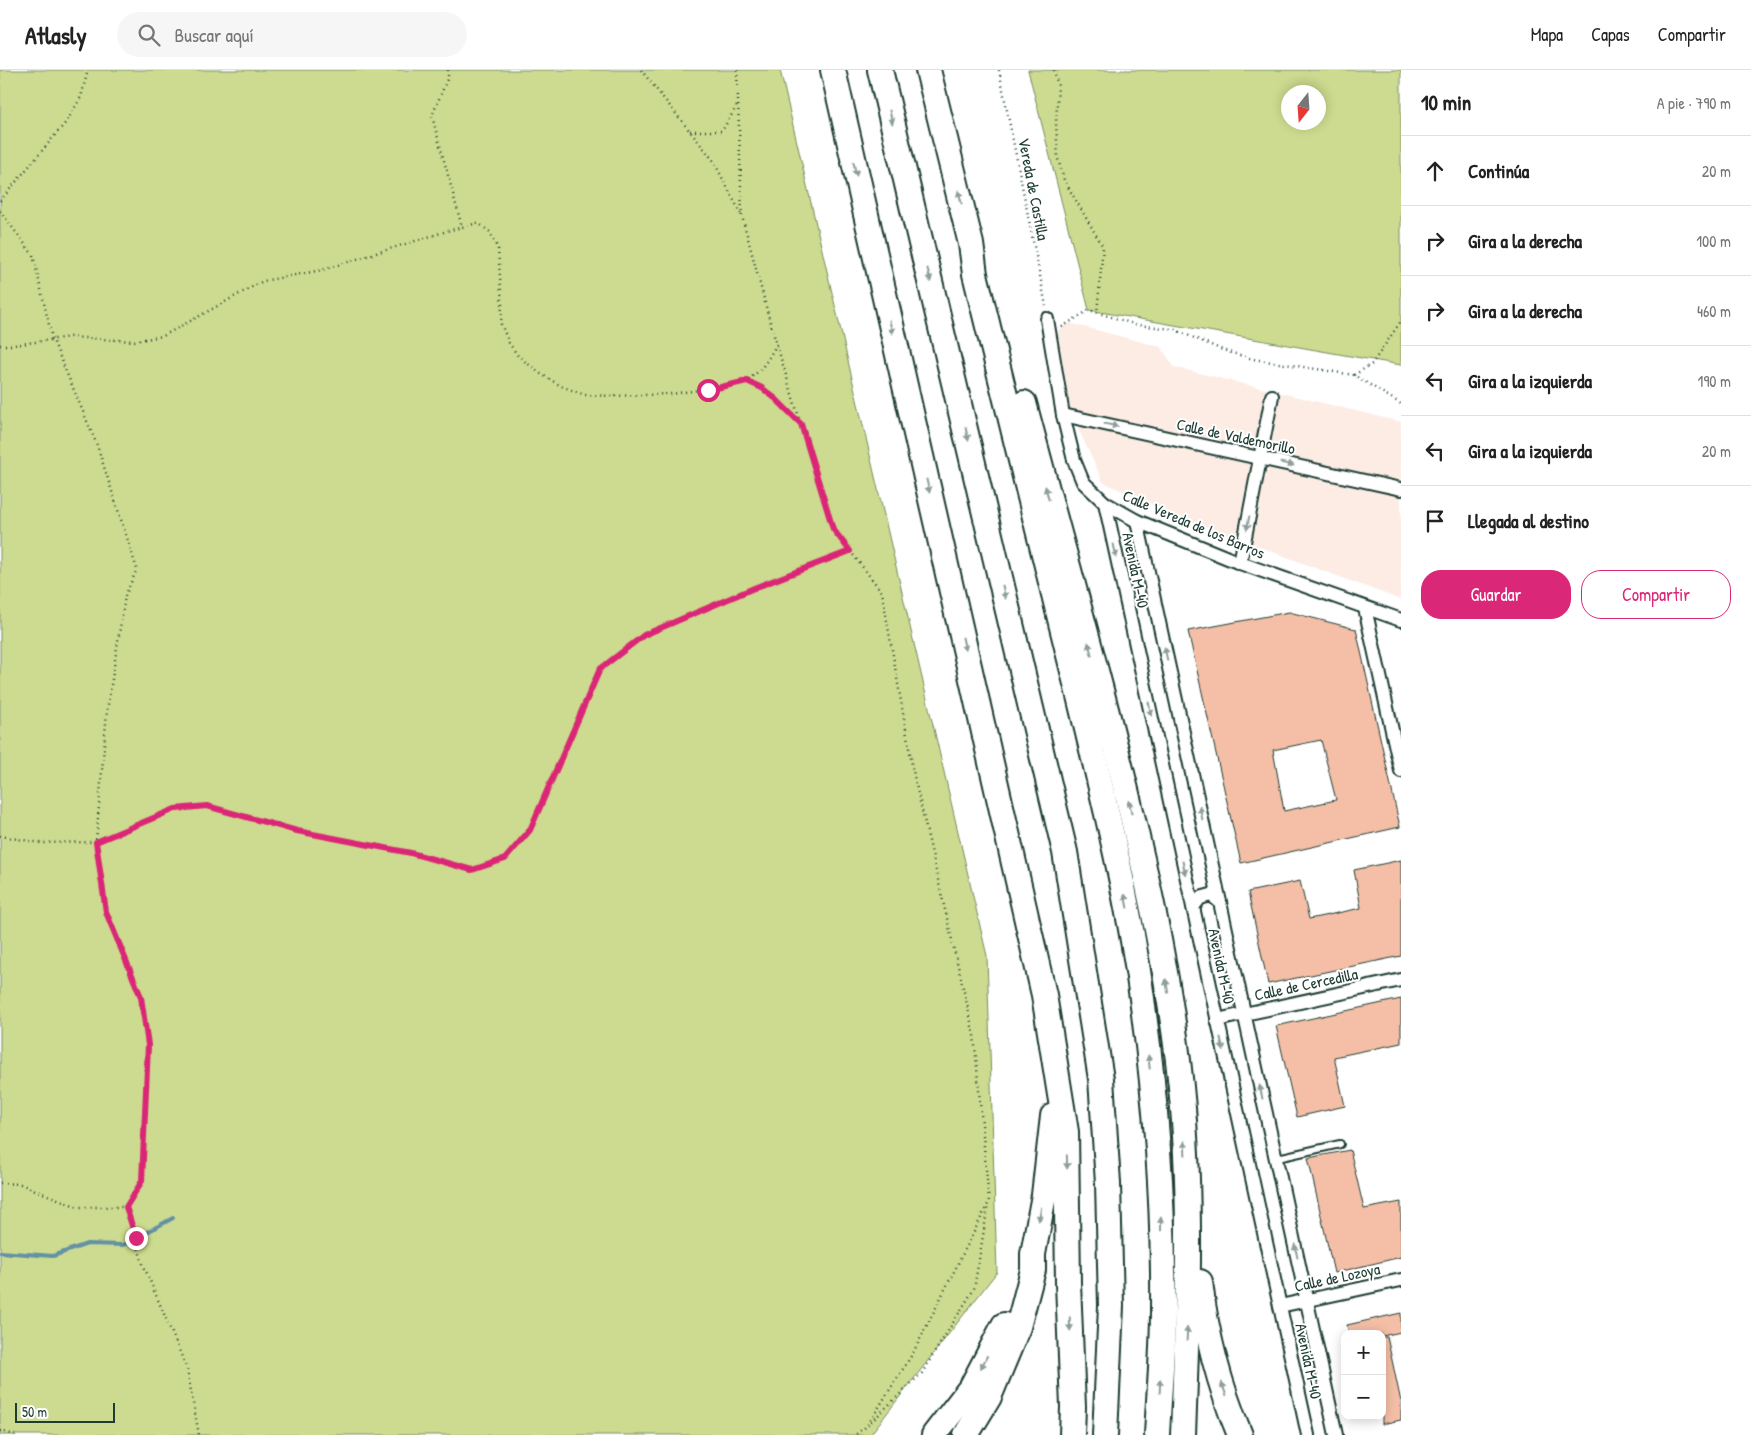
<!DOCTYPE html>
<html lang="es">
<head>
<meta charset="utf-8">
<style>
  :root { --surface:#fff; --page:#f6f6f6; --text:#222; --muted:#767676; --line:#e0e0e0; --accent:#db2777 }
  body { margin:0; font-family:"Patrick Hand",sans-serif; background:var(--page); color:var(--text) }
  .controls { position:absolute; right:15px; bottom:15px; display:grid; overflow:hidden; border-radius:10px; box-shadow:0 2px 12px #0003 }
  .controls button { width:45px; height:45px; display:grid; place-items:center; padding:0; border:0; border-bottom:1px solid var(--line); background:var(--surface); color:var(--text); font:25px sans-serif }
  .compass { position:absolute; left:1281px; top:15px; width:45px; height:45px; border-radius:50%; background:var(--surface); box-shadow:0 2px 12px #0003; rotate:197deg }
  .scale { position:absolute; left:15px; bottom:12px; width:100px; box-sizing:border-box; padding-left:5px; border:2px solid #1f3d34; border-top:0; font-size:14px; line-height:18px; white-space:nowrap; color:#1f3d34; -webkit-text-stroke:4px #fff; paint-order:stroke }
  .stop { position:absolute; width:15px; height:15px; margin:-11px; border:4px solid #db2777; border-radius:50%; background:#fff }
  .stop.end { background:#db2777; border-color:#fff; box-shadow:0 1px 5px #0008 }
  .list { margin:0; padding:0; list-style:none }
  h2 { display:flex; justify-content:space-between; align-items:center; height:65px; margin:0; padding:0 20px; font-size:21px }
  h2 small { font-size:16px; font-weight:400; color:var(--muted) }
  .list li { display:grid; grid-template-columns:32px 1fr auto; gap:15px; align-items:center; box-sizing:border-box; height:70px; padding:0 20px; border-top:1px solid var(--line) }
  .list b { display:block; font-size:19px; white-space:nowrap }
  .list em { font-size:16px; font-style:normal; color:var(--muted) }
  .actions { display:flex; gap:10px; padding:15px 20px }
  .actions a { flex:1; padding:11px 0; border:1px solid var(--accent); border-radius:20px; text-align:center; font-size:18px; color:var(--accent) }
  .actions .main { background:var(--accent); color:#fff }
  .icon { flex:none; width:28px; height:28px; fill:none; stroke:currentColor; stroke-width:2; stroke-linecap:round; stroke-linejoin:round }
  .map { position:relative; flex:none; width:1401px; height:1365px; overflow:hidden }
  header { display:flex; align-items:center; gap:30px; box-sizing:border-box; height:70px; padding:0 25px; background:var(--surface); border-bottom:1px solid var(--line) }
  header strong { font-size:24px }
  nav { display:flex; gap:28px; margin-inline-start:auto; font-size:18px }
  .search { width:350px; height:45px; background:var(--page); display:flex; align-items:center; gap:12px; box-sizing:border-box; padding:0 18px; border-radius:28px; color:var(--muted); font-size:19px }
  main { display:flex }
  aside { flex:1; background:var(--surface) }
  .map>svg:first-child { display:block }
  .built { fill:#fcece4 }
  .green { fill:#ccdb8f; stroke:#768c62; fill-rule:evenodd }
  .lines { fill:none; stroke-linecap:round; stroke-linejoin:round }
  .stream { stroke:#6391a5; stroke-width:4 }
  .building { fill:#f4bfa6; stroke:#1f3d34; fill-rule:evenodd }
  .lane-casing { stroke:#1f3d34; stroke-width:10 }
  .street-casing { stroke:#1f3d34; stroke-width:16 }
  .highway-casing { stroke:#1f3d34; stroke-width:28 }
  .path { stroke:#1f3d34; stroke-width:2.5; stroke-dasharray:1 4; stroke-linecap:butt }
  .lane { stroke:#fff; stroke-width:6 }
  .street { stroke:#fff; stroke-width:12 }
  .highway { stroke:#fff; stroke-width:24 }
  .oneway { fill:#8f9e9a }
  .route { stroke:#db2777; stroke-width:6 }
  .labels { text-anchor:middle; stroke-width:4; stroke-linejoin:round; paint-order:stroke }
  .street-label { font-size:16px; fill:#1f3d34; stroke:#fff }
</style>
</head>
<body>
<header>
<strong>Atlasly</strong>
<div class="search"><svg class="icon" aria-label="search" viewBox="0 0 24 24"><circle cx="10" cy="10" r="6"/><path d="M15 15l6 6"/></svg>Buscar aquí</div>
<nav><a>Mapa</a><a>Capas</a><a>Compartir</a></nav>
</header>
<main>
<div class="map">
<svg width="1401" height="1365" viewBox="0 0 1401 1365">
  <rect width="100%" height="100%" fill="#fff"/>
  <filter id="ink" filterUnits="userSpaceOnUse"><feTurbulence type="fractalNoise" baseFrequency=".02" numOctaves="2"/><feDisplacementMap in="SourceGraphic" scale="10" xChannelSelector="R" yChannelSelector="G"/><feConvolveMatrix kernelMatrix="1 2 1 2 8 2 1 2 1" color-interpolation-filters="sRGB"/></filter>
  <g filter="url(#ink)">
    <polygon class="built" points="1069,253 1161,277 1174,297 1401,352 1401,530 1175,445 1103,412 1071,343 1056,262"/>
    <g class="green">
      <polygon points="0,0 780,0 987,886 997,1202 870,1365 0,1365"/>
      <path d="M1028 0H1401V295L1089 240ZM1288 22H1318V52H1288Z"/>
    </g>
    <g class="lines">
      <polyline class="stream" points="0,1182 53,1186 87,1174 123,1175 173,1148"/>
    </g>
    <g class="building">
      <path d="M1289 542 1356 559 1400 757 1241 793 1188 561ZM1321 670 1336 730 1284 741 1273 680Z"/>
      <polygon points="1401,790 1401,886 1268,914 1248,822 1300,811 1309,849 1361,838 1354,800"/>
      <polygon points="1401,929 1401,973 1334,987 1345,1036 1297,1047 1276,956"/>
      <polygon points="1350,1080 1364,1139 1401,1132 1401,1187 1334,1203 1308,1088"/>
      <polygon points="1401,1243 1401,1262 1382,1266 1382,1264 1349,1264 1347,1255"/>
      <polygon points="1382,1267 1387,1267 1401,1332 1401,1350 1382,1354"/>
    </g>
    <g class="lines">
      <g class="lane-casing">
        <polyline id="lane" points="1275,1085 1282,1087 1340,1074"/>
      </g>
      <g class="street-casing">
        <g id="street">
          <polyline points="1047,249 1063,345 1074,390 1083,412 1105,433 1137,451 1240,493 1401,550"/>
          <polyline points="1063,345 1401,419"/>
          <polyline points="1105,433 1308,1365"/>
          <polyline points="1137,451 1336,1365"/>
          <polyline points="1240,493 1272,326"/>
          <polyline points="1365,538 1401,701"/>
          <polyline points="1193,837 1200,828 1211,825 1220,832"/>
          <polyline points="1217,950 1401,910"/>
          <polyline points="1280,1236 1401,1210"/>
        </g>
      </g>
      <g class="highway-casing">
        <g id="highway">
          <polyline points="833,0 1044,925 1066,1062 1068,1213 1073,1337 1072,1365"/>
          <polyline points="880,0 1065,782 1101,1009 1108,1113 1111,1236 1105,1365"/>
          <path d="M928 0 971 174 975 204C1011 346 1046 488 1080 630 1105 734 1131 838 1144 944 1157 1041 1164 1143 1163 1240 1163 1282 1159 1324 1157 1365"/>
          <path d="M1024 333C1062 478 1104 621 1137 767 1158 856 1175 946 1183 1038 1192 1147 1187 1256 1183 1365"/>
          <path d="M1200 1212C1206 1264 1220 1317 1240 1365"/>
          <polyline points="934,1365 972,1316 1004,1255"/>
          <polyline points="966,1365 989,1327 1018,1257 1033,1200 1033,1184 1044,1125 1053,1046"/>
        </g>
      </g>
      <g class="path">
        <polyline points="448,0 448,7 432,46 462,157"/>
        <polyline points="641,0 713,90 741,144"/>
        <polyline points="737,0 742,146 772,259 833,459 882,522 914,706 974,965 989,1132 913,1283 867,1356 855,1365"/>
        <polyline points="999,0 1046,236"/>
        <polyline points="1054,0 1058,16 1056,53 1058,89 1064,110 1103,177 1097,243"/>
        <polyline points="690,61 722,61 738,34"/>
        <polyline points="0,131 67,51 81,27 88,0"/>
        <polyline points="0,141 33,185 52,268 97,375 137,499 125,526 107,641 96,772 107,842 141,927 148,975 142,1111 126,1137 143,1194 187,1299 199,1365"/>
        <polyline points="1062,257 1089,240 1137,255 1173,259 1225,281 1253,289 1354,305 1401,334"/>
        <polyline points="0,275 14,275 70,267 134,271 163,266 263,211 322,200 447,161 478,153 490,162 498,179 502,234 501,254 509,273 518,286 541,304 561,316 585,325 613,326 671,324 734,315 747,311 761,299 768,289 777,274"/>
        <polyline points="1354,305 1372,294 1401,251"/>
        <path d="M747 311C772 323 780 335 800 353"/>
        <polyline points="0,766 41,773 96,772 175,739 207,736 297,761 411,783 472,800 505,789 530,760 599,599 644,565 754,518 850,481"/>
        <polyline points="0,1113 20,1114 78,1137 126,1137"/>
        <polyline points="871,1352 922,1303 974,1219 988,1136"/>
        <polyline points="0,1361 15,1365"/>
      </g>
      <use href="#lane" class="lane"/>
      <use href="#street" class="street"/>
      <use href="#highway" class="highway"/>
    </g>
    <defs><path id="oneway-solid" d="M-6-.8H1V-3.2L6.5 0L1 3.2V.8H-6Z" transform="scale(1.25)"/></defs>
    <g class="oneway">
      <use href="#oneway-solid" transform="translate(891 47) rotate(77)"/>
      <use href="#oneway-solid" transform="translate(855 99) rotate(77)"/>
      <use href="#oneway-solid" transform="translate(960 127) rotate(-104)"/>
      <use href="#oneway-solid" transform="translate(929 205) rotate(77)"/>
      <use href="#oneway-solid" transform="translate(891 257) rotate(77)"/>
      <use href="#oneway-solid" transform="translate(1111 355) rotate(12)"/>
      <use href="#oneway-solid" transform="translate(967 364) rotate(77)"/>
      <use href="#oneway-solid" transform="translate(1287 394) rotate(12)"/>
      <use href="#oneway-solid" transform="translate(928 416) rotate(77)"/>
      <use href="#oneway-solid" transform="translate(1047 423) rotate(-104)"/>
      <use href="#oneway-solid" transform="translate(1248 453) rotate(101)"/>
      <use href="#oneway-solid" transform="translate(1115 481) rotate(78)"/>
      <use href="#oneway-solid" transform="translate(1004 522) rotate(77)"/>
      <use href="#oneway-solid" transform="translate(964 574) rotate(77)"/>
      <use href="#oneway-solid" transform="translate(1090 579) rotate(-105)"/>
      <use href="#oneway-solid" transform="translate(1166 584) rotate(-102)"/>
      <use href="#oneway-solid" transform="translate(1150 639) rotate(78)"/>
      <use href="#oneway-solid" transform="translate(1130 737) rotate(-103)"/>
      <use href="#oneway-solid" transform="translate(1201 743) rotate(-102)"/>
      <use href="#oneway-solid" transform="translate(1184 798) rotate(78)"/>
      <use href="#oneway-solid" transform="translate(1126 831) rotate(-101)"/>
      <use href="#oneway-solid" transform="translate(1167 916) rotate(-99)"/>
      <use href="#oneway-solid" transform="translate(1222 974) rotate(77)"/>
      <use href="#oneway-solid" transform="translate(1149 992) rotate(-96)"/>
      <use href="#oneway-solid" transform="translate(1261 1022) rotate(-102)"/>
      <use href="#oneway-solid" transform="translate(1185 1078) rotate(-93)"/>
      <use href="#oneway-solid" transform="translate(1067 1092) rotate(89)"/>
      <use href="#oneway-solid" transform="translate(1040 1144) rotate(100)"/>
      <use href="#oneway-solid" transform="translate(1161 1154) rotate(-91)"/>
      <use href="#oneway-solid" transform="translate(1296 1181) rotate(-102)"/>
      <use href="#oneway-solid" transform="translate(1070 1254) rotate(88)"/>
      <use href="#oneway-solid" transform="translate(1187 1264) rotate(-87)"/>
      <use href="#oneway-solid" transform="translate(984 1292) rotate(117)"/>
      <use href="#oneway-solid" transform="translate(1160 1316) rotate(-87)"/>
      <use href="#oneway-solid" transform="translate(1224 1319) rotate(-109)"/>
    </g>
  </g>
  <g class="lines" filter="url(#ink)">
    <polyline class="route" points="136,1168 126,1137 142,1111 148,975 141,927 106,842 96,772 175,739 207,736 297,761 411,783 472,800 505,789 530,760 600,599 644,565 754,518 850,481 833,459 801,354 776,329 762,318 747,311 708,320"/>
  </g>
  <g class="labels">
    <g class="street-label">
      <text transform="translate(1034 119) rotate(79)" y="6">Vereda de Castilla</text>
      <text transform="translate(1236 366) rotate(12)" y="6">Calle de Valdemorillo</text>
      <text transform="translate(1194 454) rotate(23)" y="6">Calle Vereda de los Barros</text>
      <text transform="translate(1136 500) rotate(78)" y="6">Avenida M-40</text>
      <text transform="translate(1222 896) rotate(78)" y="6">Avenida M-40</text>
      <text transform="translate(1306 914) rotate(-12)" y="6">Calle de Cercedilla</text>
      <text transform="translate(1337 1207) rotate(-12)" y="6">Calle de Lozoya</text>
      <text transform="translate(1309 1291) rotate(78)" y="6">Avenida M-40</text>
    </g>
  </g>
</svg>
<div class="controls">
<button>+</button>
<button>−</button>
</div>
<svg class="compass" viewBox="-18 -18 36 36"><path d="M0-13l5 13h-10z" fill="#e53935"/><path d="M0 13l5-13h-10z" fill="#767676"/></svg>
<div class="scale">50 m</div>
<div class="stop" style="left:708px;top:320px"></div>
<div class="stop end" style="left:136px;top:1168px"></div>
</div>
<aside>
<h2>10 min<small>A pie · 790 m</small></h2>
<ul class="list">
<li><svg class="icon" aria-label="ahead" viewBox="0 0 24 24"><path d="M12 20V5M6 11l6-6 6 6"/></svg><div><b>Continúa</b></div><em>20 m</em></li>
<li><svg class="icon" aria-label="right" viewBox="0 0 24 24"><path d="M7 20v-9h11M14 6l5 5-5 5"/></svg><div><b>Gira a la derecha</b></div><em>100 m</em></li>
<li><svg class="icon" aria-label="right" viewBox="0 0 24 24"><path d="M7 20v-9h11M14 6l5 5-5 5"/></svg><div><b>Gira a la derecha</b></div><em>460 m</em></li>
<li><svg class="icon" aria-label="left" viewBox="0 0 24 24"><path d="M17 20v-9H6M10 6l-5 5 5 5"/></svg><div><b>Gira a la izquierda</b></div><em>190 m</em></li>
<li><svg class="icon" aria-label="left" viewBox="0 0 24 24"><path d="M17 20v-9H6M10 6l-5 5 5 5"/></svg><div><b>Gira a la izquierda</b></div><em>20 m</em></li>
<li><svg class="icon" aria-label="arrive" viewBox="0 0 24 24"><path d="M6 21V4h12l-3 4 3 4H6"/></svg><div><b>Llegada al destino</b></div></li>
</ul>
<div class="actions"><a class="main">Guardar</a><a>Compartir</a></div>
</aside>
</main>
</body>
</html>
